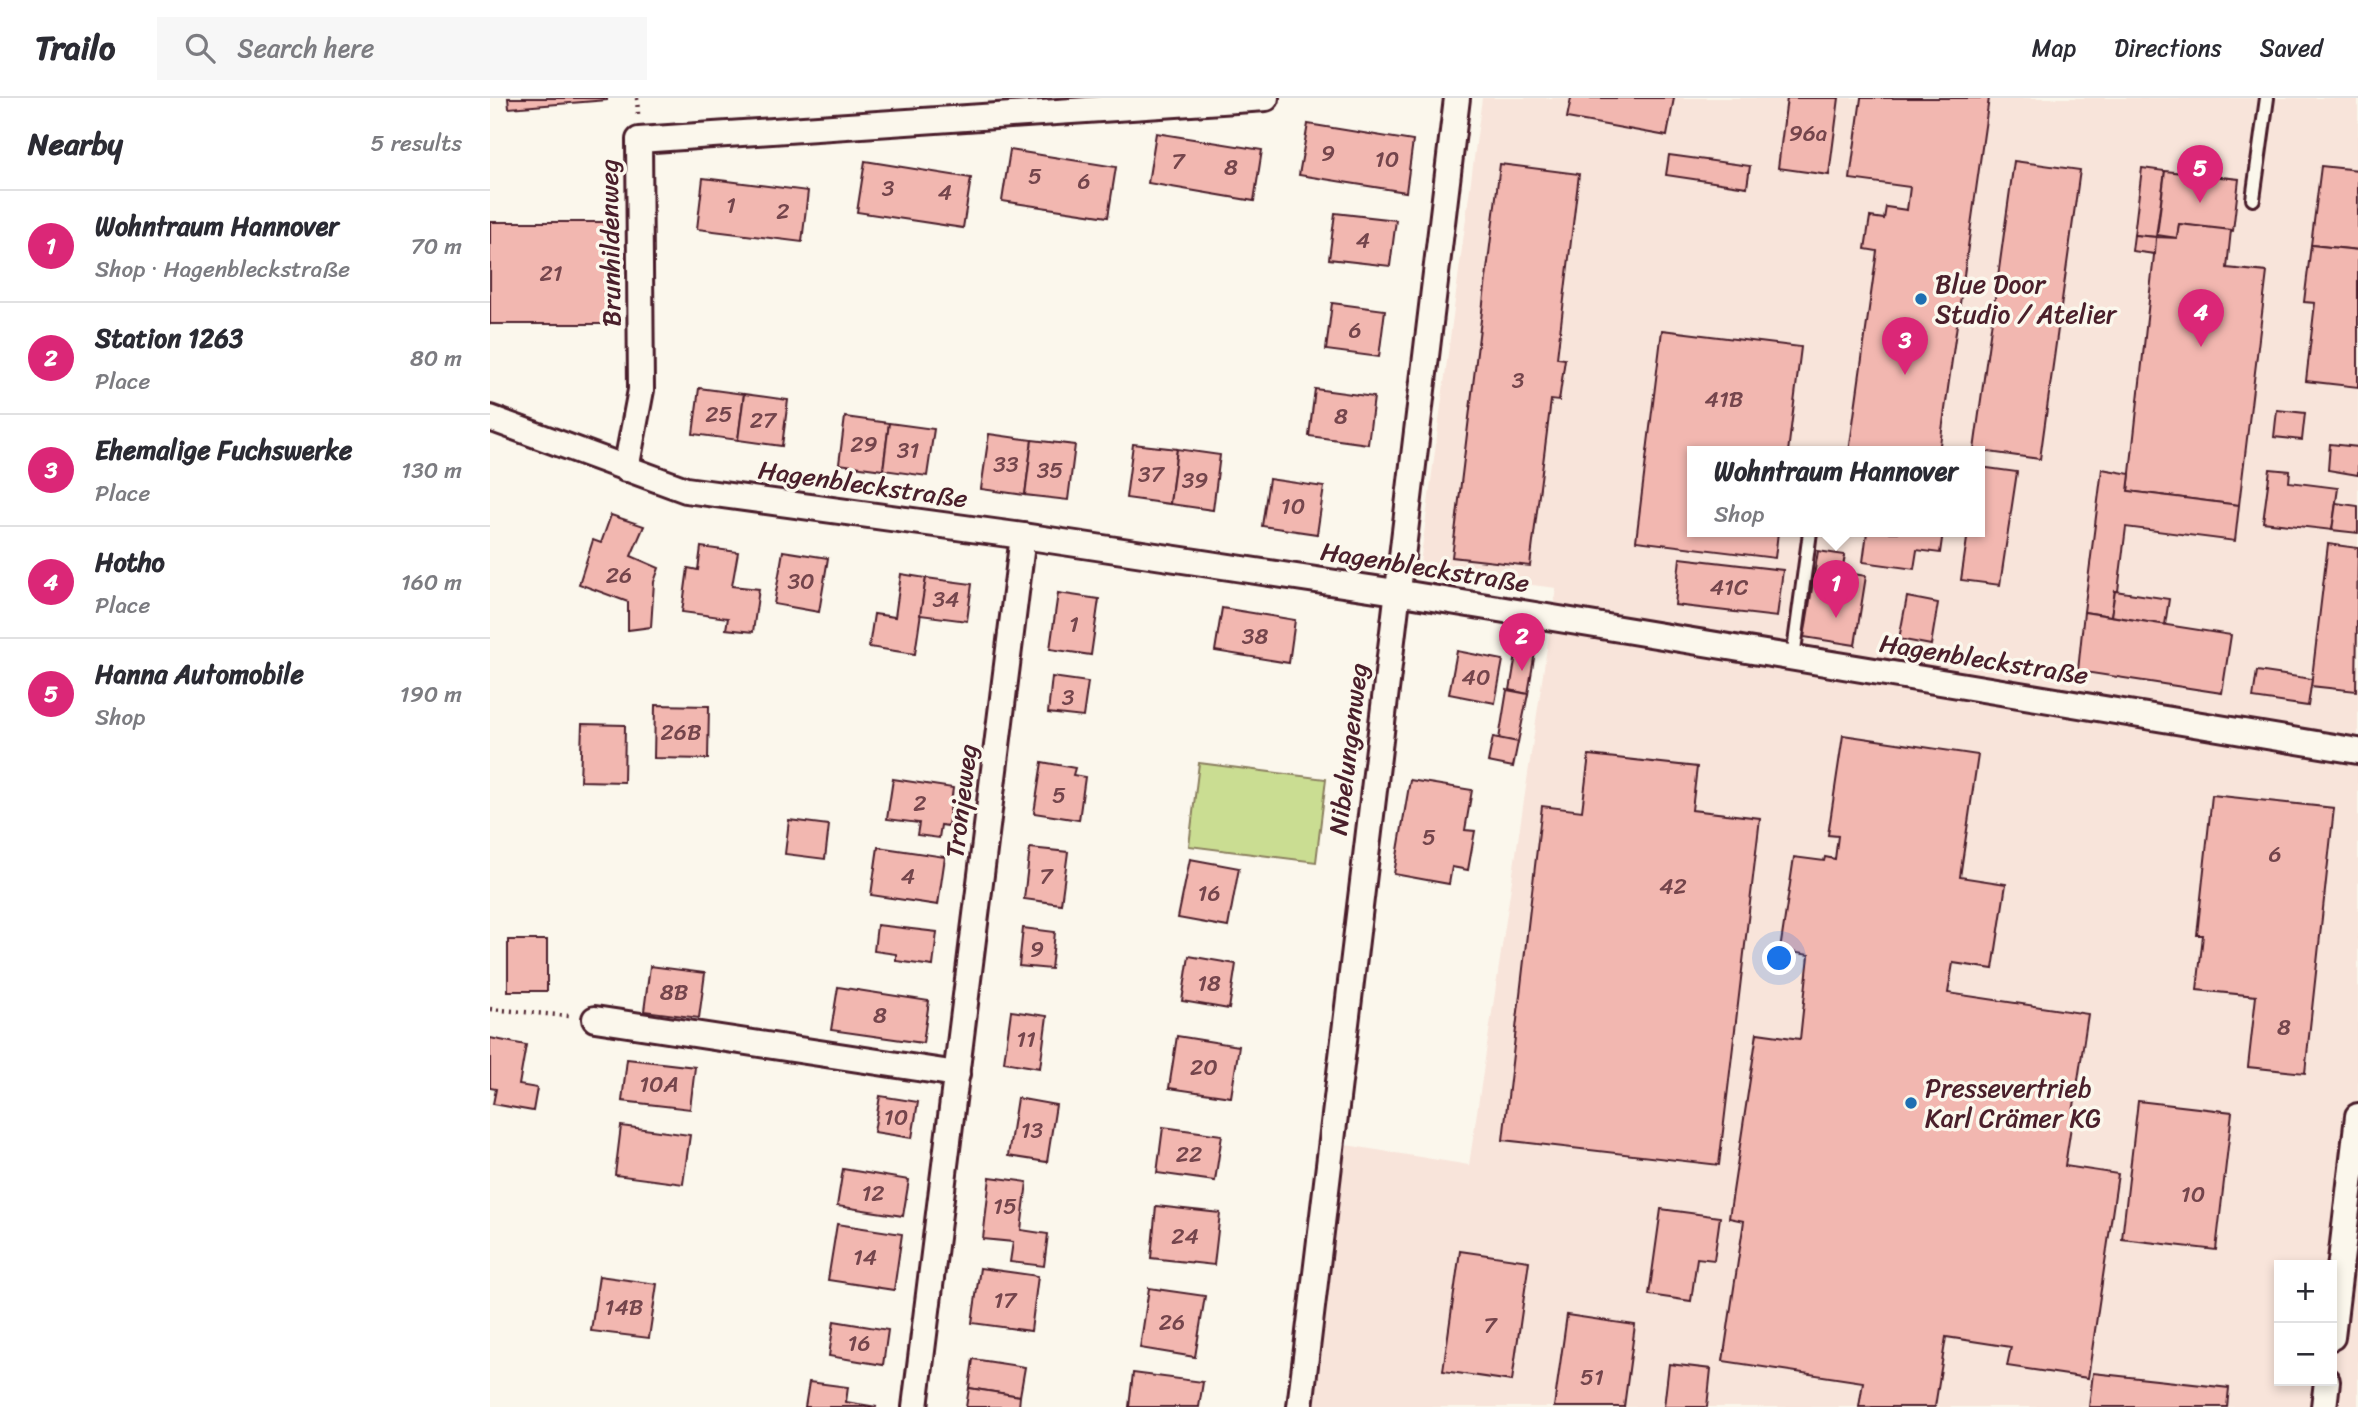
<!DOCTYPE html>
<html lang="en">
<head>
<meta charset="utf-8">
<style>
  :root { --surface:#fff; --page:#f7f7f7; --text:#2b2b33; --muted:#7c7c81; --line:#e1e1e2; --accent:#db2777 }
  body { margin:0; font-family:Sriracha,sans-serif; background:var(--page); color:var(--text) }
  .controls { position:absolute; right:21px; bottom:21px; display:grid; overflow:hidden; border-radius:0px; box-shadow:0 4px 10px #0003 }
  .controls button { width:63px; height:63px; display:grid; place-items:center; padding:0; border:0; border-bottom:2px solid var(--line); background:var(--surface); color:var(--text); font:35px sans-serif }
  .you { position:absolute; left:1290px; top:861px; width:24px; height:24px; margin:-18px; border:5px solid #fff; border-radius:50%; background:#1a73e8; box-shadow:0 0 0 10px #1a73e833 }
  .badge { display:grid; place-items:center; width:46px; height:46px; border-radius:50%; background:var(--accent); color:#fff; font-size:23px; font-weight:700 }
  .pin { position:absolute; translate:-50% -58px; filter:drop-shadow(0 2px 4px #0008) }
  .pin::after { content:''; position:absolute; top:37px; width:24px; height:21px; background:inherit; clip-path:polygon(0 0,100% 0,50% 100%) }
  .popup { position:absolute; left:1197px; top:348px; width:298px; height:91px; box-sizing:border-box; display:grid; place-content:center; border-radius:0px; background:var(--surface); filter:drop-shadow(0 2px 5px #0005); font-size:23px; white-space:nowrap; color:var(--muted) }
  .popup b { font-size:26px; color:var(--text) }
  .popup::after { content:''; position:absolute; left:50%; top:100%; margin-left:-14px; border:14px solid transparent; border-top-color:var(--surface) }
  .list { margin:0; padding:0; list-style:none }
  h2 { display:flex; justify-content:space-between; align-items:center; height:91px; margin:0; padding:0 28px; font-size:30px }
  h2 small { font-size:23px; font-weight:400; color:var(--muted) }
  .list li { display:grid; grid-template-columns:46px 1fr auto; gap:21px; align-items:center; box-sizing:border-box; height:112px; padding:0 28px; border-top:2px solid var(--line) }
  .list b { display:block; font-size:26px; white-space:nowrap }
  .list p { margin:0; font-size:23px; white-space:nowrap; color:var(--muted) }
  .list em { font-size:23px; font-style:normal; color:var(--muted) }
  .icon { flex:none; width:38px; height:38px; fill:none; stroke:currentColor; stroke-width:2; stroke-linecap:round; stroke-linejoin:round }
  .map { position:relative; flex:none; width:1868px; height:1309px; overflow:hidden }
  header { display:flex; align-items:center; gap:42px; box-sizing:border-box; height:98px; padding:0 35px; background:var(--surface); border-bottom:2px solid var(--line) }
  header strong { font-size:33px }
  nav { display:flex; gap:38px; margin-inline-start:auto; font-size:24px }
  .search { width:490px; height:63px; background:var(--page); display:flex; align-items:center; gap:18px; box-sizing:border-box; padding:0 24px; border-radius:0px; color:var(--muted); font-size:26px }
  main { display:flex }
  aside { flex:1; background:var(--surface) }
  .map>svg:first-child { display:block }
  .built { fill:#f8e4da; fill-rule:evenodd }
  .green { fill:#cadd92; stroke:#8a7e5e; stroke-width:2 }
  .building { fill:#f2b7b0; stroke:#4a1f2b; stroke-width:2 }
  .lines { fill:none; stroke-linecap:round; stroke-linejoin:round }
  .lane-casing { stroke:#4a1f2b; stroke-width:18 }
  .street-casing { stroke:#4a1f2b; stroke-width:30 }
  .path { stroke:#4a1f2b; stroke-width:4.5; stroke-dasharray:2 5; stroke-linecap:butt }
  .lane { stroke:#fbf7ec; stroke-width:12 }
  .street { stroke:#fbf7ec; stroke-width:24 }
  .poi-dot { fill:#1f6fb2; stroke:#fbf7ec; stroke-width:2.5 }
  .labels { text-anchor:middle; stroke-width:7; stroke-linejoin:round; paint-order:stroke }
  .number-label { font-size:23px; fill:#74454c }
  .street-label { font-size:26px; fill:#4a1f2b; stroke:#fbf7ec }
  .poi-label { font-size:26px; fill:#4a1f2b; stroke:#fbf7ec; text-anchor:start }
</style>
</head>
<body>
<header>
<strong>Trailo</strong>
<div class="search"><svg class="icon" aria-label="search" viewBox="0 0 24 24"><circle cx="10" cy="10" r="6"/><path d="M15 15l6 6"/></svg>Search here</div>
<nav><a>Map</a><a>Directions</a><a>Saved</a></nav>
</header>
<main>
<aside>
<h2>Nearby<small>5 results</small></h2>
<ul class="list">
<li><span class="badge">1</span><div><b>Wohntraum Hannover</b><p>Shop · Hagenbleckstraße</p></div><em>70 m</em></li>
<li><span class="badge">2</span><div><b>Station 1263</b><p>Place</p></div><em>80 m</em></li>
<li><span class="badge">3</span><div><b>Ehemalige Fuchswerke</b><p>Place</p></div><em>130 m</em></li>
<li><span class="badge">4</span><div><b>Hotho</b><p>Place</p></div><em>160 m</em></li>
<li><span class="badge">5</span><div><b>Hanna Automobile</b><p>Shop</p></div><em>190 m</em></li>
</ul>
</aside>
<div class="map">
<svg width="1868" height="1309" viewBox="0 0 1868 1309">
  <rect width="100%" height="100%" fill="#fbf7ec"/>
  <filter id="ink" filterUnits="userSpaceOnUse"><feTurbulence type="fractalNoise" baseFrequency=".0143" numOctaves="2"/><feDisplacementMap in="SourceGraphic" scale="14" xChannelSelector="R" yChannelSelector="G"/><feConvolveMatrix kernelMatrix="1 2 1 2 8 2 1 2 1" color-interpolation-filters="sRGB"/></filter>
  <g filter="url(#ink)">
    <path class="built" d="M992 0H1868V1309H825L856 1047 979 1067 1066 490 929 473ZM1202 354H1490V434H1202ZM1789 1167H1842V1283H1789Z"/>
    <polygon class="green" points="709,665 836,681 826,764 699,748"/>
    <g class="building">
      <polygon points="18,0 117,0 117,2 19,10"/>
      <polygon points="1081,0 1184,0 1177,38 1077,20"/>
      <polygon points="1297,0 1349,0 1339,77 1288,70"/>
      <polygon points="1371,0 1499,0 1449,354 1359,354 1387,153 1375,151 1380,119 1394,121 1396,109 1417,112 1420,89 1360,81"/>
      <polygon points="818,26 923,43 916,94 809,77"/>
      <polygon points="666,35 772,52 764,103 658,85"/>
      <polygon points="520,52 626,69 618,119 512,103"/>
      <polygon points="1179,57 1260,68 1257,89 1176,77"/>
      <polygon points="375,63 481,80 473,130 367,114"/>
      <polygon points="1524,63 1590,72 1550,361 1484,352"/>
      <polygon points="1010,66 1089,76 1067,260 1075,261 1069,303 1061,302 1040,468 962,459"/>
      <polygon points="1831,68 1868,72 1868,152 1821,147"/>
      <polygon points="1652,70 1675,73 1666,139 1644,137"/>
      <polygon points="1675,73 1749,81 1743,133 1689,126 1687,140 1667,137"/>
      <polygon points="213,80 318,93 312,144 207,131"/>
      <polygon points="845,115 906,122 900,168 839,161"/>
      <polygon points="0,124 122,124 121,226 0,226"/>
      <polygon points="1689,126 1741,132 1737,170 1777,174 1749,407 1638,393 1666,139 1687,140"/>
      <polygon points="1644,137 1666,139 1665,156 1642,153"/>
      <polygon points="1821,147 1868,152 1868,289 1816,283 1825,205 1814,204"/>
      <polygon points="842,205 895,212 889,259 836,252"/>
      <polygon points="1172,232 1311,249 1298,354 1202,354 1202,434 1288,434 1285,460 1146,443"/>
      <polygon points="209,290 254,296 248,342 203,336"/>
      <polygon points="825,291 884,299 878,346 819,338"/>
      <polygon points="254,296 298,302 292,348 248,342"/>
      <polygon points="1787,312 1815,315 1812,342 1784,339"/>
      <polygon points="355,319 399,325 393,372 349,366"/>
      <polygon points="399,325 444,331 437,378 393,372"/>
      <polygon points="499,336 542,342 535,397 491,391"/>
      <polygon points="542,342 585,347 578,402 535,397"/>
      <polygon points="643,346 687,351 680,406 636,400"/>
      <polygon points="1840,346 1868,349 1868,377 1838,372"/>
      <polygon points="687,351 730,357 723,412 680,406"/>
      <polygon points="1490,369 1527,374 1510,487 1471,482 1478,434 1490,434"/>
      <polygon points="1612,371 1640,376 1638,393 1749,407 1745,443 1636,429 1628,493 1625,493 1621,518 1594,514"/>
      <polygon points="1780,371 1800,373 1799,384 1848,390 1842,432 1773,424"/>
      <polygon points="779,381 834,389 827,436 772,428"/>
      <polygon points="1846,405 1868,408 1868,435 1842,432"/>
      <polygon points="121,417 154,428 141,458 169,470 164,484 161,529 138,532 138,504 89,486 103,442 111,445"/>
      <polygon points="1377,434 1453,434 1450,455 1427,452 1424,471 1373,464"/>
      <polygon points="1838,446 1868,450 1866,593 1821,588"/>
      <polygon points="211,449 248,454 242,488 269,491 263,534 236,531 238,520 192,514 198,470 208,472"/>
      <polygon points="293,453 338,460 329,514 284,506"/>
      <polygon points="1328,453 1355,457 1352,474 1376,478 1365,547 1314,539"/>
      <polygon points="1190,460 1293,472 1287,519 1185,507"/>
      <polygon points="411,476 436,480 425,556 379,549 384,516 405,519"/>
      <polygon points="436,480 482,486 477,523 430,517"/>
      <polygon points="1625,493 1679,501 1675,527 1621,518"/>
      <polygon points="568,495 609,501 601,557 560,551"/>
      <polygon points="1417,499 1448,505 1441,547 1409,541"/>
      <polygon points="732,510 805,522 799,565 725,553"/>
      <polygon points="1594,514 1741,537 1732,595 1588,573"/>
      <polygon points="1027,551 1045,554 1038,596 1020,592"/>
      <polygon points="967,553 1013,562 1005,605 959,596"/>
      <polygon points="1767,573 1822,581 1818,608 1763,600"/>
      <polygon points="562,579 598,584 593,619 558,615"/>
      <polygon points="1017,592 1038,596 1028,644 1009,641"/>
      <polygon points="165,607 219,608 218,661 164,660"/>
      <polygon points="92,626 135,627 134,684 90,683"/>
      <polygon points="1353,637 1488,657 1470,779 1516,786 1503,871 1463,865 1458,895 1598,916 1575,1068 1628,1076 1598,1280 1517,1268 1521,1249 1456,1239 1445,1309 1369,1309 1373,1284 1233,1263 1254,1123 1239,1120 1267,935 1310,941 1319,857 1290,852 1304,759 1334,763 1335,759 1345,761 1348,738 1338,737"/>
      <polygon points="1003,639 1028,644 1023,669 998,664"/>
      <polygon points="1099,657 1207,669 1202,712 1270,720 1229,1067 1013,1042 1052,708 1092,713"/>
      <polygon points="552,664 585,670 583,677 595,679 589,722 544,715"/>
      <polygon points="403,681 463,690 458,728 451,727 449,740 427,737 429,725 397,721"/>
      <polygon points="920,682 982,692 975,732 985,733 978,772 962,769 959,786 904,776"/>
      <polygon points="1722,697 1844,710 1815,975 1758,969 1766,898 1707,892 1713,837 1707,837"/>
      <polygon points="299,722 339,727 335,761 295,756"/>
      <polygon points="388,749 455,759 448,807 381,797"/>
      <polygon points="540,750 578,754 571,806 534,801"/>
      <polygon points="700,761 749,770 738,829 688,820"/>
      <polygon points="387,827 447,834 443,868 406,863 406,856 384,853"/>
      <polygon points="533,830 565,834 561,871 529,868"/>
      <rect x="18" y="842" width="39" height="51"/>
      <polygon points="699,858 746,866 739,911 692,903"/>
      <polygon points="160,868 215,875 209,920 154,913"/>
      <polygon points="348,889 439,903 433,945 341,932"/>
      <polygon points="521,913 557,918 550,970 514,964"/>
      <polygon points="687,938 749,948 741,999 679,990"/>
      <polygon points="0,940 36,947 29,987 47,990 43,1013 3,1006 6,991 0,990"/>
      <polygon points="137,961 205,969 200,1011 132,1003"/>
      <polygon points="390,998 428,1004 422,1040 384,1034"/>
      <polygon points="527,1000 566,1007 557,1064 518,1058"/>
      <polygon points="1648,1003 1742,1014 1726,1152 1632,1141"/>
      <polygon points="131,1028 200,1037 193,1086 125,1077"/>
      <polygon points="673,1029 732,1037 725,1083 667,1075"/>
      <polygon points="353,1071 419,1082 413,1118 347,1108"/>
      <polygon points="500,1079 537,1084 531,1132 558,1136 554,1168 520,1164 523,1144 493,1141"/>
      <polygon points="666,1108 730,1115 724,1167 661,1160"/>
      <polygon points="1171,1111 1230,1119 1224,1162 1207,1160 1201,1203 1159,1197"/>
      <polygon points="347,1126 412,1136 404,1192 338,1182"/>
      <polygon points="970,1153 1039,1163 1022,1283 953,1273"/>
      <polygon points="490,1170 548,1178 541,1233 482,1225"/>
      <polygon points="109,1178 167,1186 159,1240 101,1233"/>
      <polygon points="659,1190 715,1198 705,1259 650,1250"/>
      <polygon points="1077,1217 1145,1227 1134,1309 1064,1309"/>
      <polygon points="344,1223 398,1232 393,1267 339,1258"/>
      <polygon points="483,1261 535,1269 530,1298 479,1290"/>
      <polygon points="1179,1266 1221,1271 1217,1309 1174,1309"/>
      <polygon points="643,1275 713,1284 709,1309 639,1309"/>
      <polygon points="1603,1275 1739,1290 1737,1309 1599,1309"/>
      <polygon points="319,1284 358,1289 356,1304 387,1309 315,1309"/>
      <polygon points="479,1290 530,1298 529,1309 476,1309"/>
    </g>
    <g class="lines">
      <g class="lane-casing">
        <g id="lane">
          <polyline points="1763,101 1777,0"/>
          <polyline points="1303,560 1320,434"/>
        </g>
      </g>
      <g class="street-casing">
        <g id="street">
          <polyline points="0,320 196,392 533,438 906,494 1868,653"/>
          <polyline points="136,371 151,292 149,42 776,0"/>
          <polyline points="105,921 467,976"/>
          <polyline points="1842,1239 1868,1018"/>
          <polyline points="425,1309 533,438"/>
          <polyline points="810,1309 967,0"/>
          <polyline points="1834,1309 1837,1283"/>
        </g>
      </g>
      <g class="path">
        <polyline points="147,0 148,16"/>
        <polyline points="0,911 79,918"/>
      </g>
      <use href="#lane" class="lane"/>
      <use href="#street" class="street"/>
    </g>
  </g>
  <g class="poi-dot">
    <circle cx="1431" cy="201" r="7"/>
    <circle cx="1421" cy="1005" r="7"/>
  </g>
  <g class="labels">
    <g class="number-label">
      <text x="1318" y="43">96a</text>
      <text x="838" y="63">9</text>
      <text x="897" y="69">10</text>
      <text x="688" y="71">7</text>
      <text x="741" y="77">8</text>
      <text x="545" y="86">5</text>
      <text x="594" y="91">6</text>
      <text x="398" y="98">3</text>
      <text x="455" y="102">4</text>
      <text x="241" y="115">1</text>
      <text x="293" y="121">2</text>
      <text x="873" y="150">4</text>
      <text x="61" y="183">21</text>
      <text x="865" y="240">6</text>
      <text x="1028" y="290">3</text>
      <text x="1234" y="309">41B</text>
      <text x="229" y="324">25</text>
      <text x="851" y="326">8</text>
      <text x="273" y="330">27</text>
      <text x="374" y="354">29</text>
      <text x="418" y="360">31</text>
      <text x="516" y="374">33</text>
      <text x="560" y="380">35</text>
      <text x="661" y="384">37</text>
      <text x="705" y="390">39</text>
      <text x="803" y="416">10</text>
      <text x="129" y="485">26</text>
      <text x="311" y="491">30</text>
      <text x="1239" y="497">41C</text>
      <text x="456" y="509">34</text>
      <text x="584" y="534">1</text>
      <text x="765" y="546">38</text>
      <text x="986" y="587">40</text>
      <text x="578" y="607">3</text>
      <text x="191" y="642">26B</text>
      <text x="569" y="705">5</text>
      <text x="430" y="713">2</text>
      <text x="939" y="747">5</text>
      <text x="1785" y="764">6</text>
      <text x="418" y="786">4</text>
      <text x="556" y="786">7</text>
      <text x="1183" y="796">42</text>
      <text x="719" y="803">16</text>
      <text x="547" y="859">9</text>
      <text x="719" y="893">18</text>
      <text x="184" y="902">8B</text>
      <text x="390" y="925">8</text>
      <text x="1794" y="937">8</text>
      <text x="536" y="949">11</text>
      <text x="714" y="977">20</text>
      <text x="169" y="994">10A</text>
      <text x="406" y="1027">10</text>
      <text x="542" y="1040">13</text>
      <text x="699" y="1064">22</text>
      <text x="383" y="1103">12</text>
      <text x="1703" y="1104">10</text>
      <text x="515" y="1116">15</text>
      <text x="695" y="1146">24</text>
      <text x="375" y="1167">14</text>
      <text x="515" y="1210">17</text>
      <text x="134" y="1217">14B</text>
      <text x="682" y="1232">26</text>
      <text x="1000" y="1235">7</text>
      <text x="369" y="1253">16</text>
      <text x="1102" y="1287">51</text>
    </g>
    <g class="street-label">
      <text transform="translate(120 145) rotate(-91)" y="9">Brunhildenweg</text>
      <text transform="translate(373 386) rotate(8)" y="9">Hagenbleckstraße</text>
      <text transform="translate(935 469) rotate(9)" y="9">Hagenbleckstraße</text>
      <text transform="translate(1494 561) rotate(9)" y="9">Hagenbleckstraße</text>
      <text transform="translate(858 651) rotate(-83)" y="9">Nibelungenweg</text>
      <text transform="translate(471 703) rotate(-83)" y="9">Tronjeweg</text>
    </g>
    <g class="poi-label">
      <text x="1445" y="195">Blue Door<tspan x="1445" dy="30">Studio / Atelier</tspan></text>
      <text x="1435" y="999">Pressevertrieb<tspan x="1435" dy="30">Karl Crämer KG</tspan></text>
    </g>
  </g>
</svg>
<div class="controls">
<button>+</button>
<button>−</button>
</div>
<div class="you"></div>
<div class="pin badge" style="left:1346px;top:520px">1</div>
<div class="popup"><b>Wohntraum Hannover</b>Shop</div>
<div class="pin badge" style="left:1032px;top:573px">2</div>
<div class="pin badge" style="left:1415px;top:277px">3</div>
<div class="pin badge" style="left:1711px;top:249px">4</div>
<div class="pin badge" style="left:1710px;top:105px">5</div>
</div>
</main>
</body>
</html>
